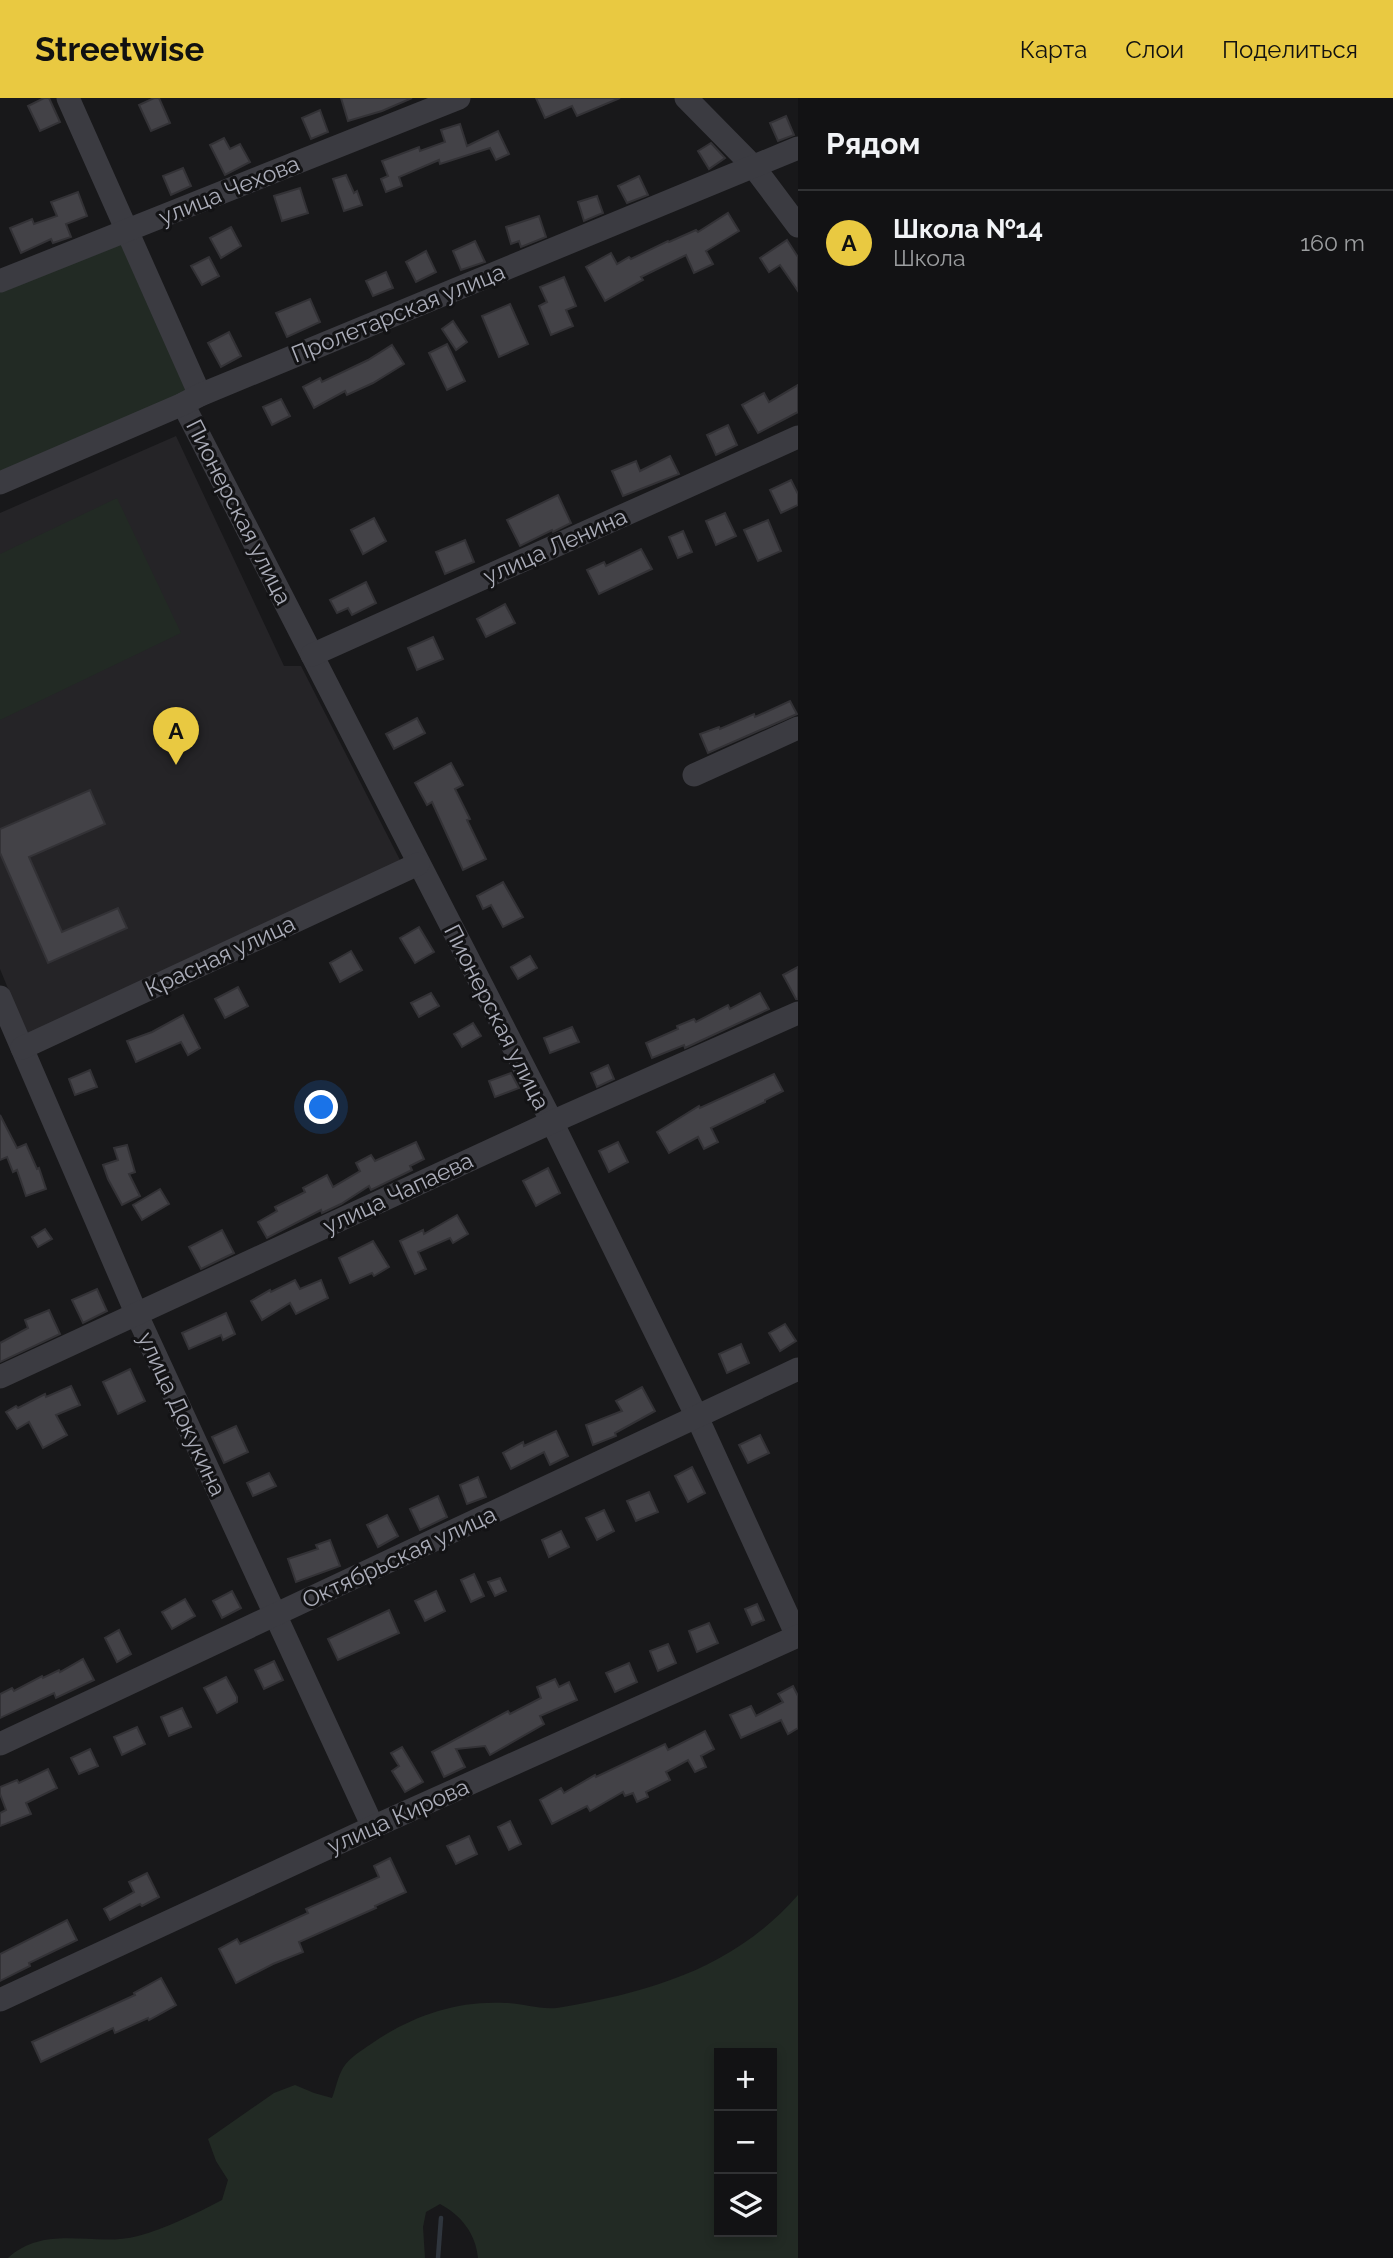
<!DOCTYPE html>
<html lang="ru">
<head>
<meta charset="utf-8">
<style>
  :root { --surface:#121214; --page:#1f2022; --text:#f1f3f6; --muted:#9c9ea0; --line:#313234; --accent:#e9c941 }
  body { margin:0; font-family:Raleway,sans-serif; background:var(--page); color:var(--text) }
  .controls { position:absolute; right:21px; bottom:21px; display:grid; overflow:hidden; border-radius:0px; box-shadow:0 4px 10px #0003 }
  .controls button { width:63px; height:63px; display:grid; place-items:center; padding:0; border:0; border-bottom:2px solid var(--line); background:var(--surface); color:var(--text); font:35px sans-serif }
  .you { position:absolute; left:322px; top:1010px; width:24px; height:24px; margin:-18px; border:5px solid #fff; border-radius:50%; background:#1a73e8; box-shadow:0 0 0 10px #1a73e833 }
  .badge { display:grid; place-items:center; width:46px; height:46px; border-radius:50%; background:var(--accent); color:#111; font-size:23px; font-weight:700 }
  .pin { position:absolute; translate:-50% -58px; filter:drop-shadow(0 2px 4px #0008) }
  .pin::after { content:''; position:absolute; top:37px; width:24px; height:21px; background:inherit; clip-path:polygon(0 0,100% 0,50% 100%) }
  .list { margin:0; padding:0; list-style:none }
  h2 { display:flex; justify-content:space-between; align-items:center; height:91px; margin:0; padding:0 28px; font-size:30px }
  h2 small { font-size:23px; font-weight:400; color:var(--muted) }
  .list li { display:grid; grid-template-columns:46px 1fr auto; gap:21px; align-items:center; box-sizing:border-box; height:105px; padding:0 28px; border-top:2px solid var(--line) }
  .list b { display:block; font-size:26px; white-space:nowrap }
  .list p { margin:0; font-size:23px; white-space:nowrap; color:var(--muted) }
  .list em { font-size:23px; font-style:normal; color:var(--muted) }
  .icon { flex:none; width:38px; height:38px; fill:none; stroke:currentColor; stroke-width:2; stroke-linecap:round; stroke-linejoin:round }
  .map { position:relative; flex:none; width:798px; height:2160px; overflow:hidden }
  header { display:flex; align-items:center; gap:42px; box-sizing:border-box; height:98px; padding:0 35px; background:var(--accent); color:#111 }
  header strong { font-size:33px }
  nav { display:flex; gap:38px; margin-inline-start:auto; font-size:24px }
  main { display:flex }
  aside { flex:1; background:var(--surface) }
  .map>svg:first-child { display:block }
  .built { fill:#252427 }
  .green { fill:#222a24; fill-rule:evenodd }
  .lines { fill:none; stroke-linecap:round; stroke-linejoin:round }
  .stream { stroke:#2f353d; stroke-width:4.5 }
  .building { fill:#434247; stroke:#333236; stroke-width:2 }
  .minor { stroke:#3b3b41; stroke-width:23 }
  .labels { text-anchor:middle; stroke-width:6; stroke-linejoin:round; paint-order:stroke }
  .street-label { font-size:23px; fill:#abadb9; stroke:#131315 }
</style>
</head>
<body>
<header>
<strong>Streetwise</strong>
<nav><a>Карта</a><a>Слои</a><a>Поделиться</a></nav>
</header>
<main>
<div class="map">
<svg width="798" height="2160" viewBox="0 0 798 2160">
  <rect width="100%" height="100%" fill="#18181a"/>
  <polygon class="built" points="176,338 284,568 301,568 402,766 27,937 0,871 0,415"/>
  <g class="green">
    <polygon points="124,137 191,298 0,377 0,189"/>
    <polygon points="117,400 181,535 0,622 0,456"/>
    <path d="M798 1797V2160H478C476 2136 461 2117 440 2106L426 2114 423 2129 425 2160H8C47 2125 94 2150 138 2138 165 2131 197 2115 222 2102L228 2082 216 2063 208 2041 274 1995 295 1987 314 1995 332 2000C336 1990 338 1978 343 1970 350 1959 361 1953 371 1946 411 1918 457 1902 506 1905 526 1906 543 1913 563 1909 654 1893 735 1869 798 1797ZM719 1955H772V2134H719Z"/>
  </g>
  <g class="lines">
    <polyline class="stream" points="438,2160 441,2120"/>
  </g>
  <g class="building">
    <polygon points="44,0 49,0 60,24 40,33 28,8"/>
    <polygon points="154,0 159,0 170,25 151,33 139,7"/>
    <polygon points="341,0 412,0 382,13 348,23"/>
    <polygon points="536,0 620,0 577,18 572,8 545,20"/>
    <polygon points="320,12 328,34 311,41 302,20"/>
    <polygon points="786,18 794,37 778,43 770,25"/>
    <polygon points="460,26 467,48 498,33 509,56 496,62 490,50 440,66 439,62 399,79 402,88 386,94 381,81 388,78 382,63 419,49 420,53 445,44 441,32"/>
    <polygon points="224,40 230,51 240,46 250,64 225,77 210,47"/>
    <polygon points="711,45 725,60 709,71 698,53"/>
    <polygon points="183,70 191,88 171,97 163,78"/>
    <polygon points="346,77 354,95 357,93 362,107 344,113 333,81"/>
    <polygon points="639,78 648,97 627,105 618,88"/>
    <polygon points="300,90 308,115 282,123 274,98"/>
    <polygon points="78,94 87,118 66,126 71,139 53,145 51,141 21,155 10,130 32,121 34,126 57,118 51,104"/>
    <polygon points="597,98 603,115 584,123 578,104"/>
    <polygon points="728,115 739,133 706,153 713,166 694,175 686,157 641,179 643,182 605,203 586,169 611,155 617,166 629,159 631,161 668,143 669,144 696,132 698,134"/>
    <polygon points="539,118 546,139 521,149 519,143 511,146 506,129"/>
    <polygon points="231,129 241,148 221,160 210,140"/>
    <polygon points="787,142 798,159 798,193 780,167 769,174 760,160"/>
    <polygon points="475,143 485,164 461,172 453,153"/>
    <polygon points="426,153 436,174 416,184 406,164"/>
    <polygon points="209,159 219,178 202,187 191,168"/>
    <polygon points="386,174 393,190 373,198 366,183"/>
    <polygon points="564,179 576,208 566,212 573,228 551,237 539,208 547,204 540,189"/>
    <polygon points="310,201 320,224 287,239 276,215"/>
    <polygon points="510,206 528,246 499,259 482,218"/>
    <polygon points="453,223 467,244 456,252 442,231"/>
    <polygon points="229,234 241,258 221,269 208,245"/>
    <polygon points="447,246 465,283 447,292 429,255"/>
    <polygon points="392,247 404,266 373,285 347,297 345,293 314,310 303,289 320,280 322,284 368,262"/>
    <polygon points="798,287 798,314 758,335 742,307 764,295 769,304"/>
    <polygon points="281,301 290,318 272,327 263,309"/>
    <polygon points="728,327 737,347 716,357 707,337"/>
    <polygon points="670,358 679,376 623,398 612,373 636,363 640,373"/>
    <polygon points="791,382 798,396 798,407 781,415 770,392"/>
    <polygon points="558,397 571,425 553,434 552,432 520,448 507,422"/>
    <polygon points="725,415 736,438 716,447 706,423"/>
    <polygon points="374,420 386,443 363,456 351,432"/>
    <polygon points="768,422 781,453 758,463 744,432"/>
    <polygon points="683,433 692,454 678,460 669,439"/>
    <polygon points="465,442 474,464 445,476 436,454"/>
    <polygon points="641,451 652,471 599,496 587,472 604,464 606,468"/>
    <polygon points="366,484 376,505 352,517 348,510 337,515 330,502"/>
    <polygon points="505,506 515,525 486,539 477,521"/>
    <polygon points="433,539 443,561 417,572 408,550"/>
    <polygon points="790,603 797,616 708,655 700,636 719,629 720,631 754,616 755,619"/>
    <polygon points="417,620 425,635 394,651 386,636"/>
    <polygon points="451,665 463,687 455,691 470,721 467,722 486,761 463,772 432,704 427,707 415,685"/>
    <polygon points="90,692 105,726 29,759 62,834 118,810 127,830 48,865 0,755 0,731"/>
    <polygon points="503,784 523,819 503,829 491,807 483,811 477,798"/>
    <polygon points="419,829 434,854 415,865 400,840"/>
    <polygon points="351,853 362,872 340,884 330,865"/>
    <polygon points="530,858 537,870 518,881 511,869"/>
    <polygon points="798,869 798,901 796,901 783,877"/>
    <polygon points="238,889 248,908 225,920 215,901"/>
    <polygon points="431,895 439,908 419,919 411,905"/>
    <polygon points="760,895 769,911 685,950 684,947 652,960 646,945 678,931 677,928 694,921 696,924 728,907 730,911"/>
    <polygon points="183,917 200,950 188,957 181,944 136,964 127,943 152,934"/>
    <polygon points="473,925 481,938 462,949 454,936"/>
    <polygon points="572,929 579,944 550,955 544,940"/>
    <polygon points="608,967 614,981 597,989 591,975"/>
    <polygon points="90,972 97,989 75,997 69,981"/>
    <polygon points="511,975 519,990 495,999 489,983"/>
    <polygon points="774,976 783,993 765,1002 765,1004 711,1030 718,1044 704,1051 698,1039 669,1055 657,1034 699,1008 700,1010"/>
    <polygon points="0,1017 17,1050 26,1046 37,1071 39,1070 46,1091 26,1098 17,1072 13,1074 7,1059 0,1062"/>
    <polygon points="416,1044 424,1061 410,1068 412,1072 371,1092 369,1088 341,1106 322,1115 321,1112 267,1140 258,1124 277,1113 275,1109 305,1094 303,1090 327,1077 333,1089 360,1073 356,1065 371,1057 375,1063"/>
    <polygon points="618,1044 628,1064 609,1074 599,1053"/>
    <polygon points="127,1047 135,1074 129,1076 140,1098 122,1107 108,1081 103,1067 118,1062 114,1050"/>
    <polygon points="548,1070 560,1095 536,1108 523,1083"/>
    <polygon points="160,1091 169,1106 142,1122 133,1107"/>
    <polygon points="457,1117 468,1136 453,1145 450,1140 418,1154 426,1171 415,1176 400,1143 423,1132 424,1136"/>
    <polygon points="45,1131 52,1141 38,1149 32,1139"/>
    <polygon points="222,1132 234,1155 201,1171 189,1149"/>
    <polygon points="373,1143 389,1169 374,1178 372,1175 350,1185 339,1160"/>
    <polygon points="295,1182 300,1191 321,1182 328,1200 296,1216 290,1205 262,1222 251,1203 270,1192 271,1194"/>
    <polygon points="97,1191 107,1213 83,1225 72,1202"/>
    <polygon points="49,1212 60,1236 0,1264 0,1245 28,1230 25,1222"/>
    <polygon points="226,1215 235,1236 223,1242 221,1237 189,1251 182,1235"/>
    <polygon points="785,1226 796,1243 780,1253 769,1235"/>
    <polygon points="741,1246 749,1265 727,1275 719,1256"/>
    <polygon points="130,1271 145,1303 118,1316 103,1284"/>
    <polygon points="71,1288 80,1307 56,1317 67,1337 43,1350 29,1324 17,1331 6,1314 16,1308 18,1310 45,1296 46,1299"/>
    <polygon points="642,1289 655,1313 615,1335 616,1338 593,1347 586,1327 622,1313 616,1303"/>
    <polygon points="236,1328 248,1354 224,1365 212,1339"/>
    <polygon points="556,1333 568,1358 550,1367 544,1354 511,1371 503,1355 523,1344 524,1348"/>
    <polygon points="760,1337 769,1355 748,1365 739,1347"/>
    <polygon points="692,1369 705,1395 688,1404 675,1378"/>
    <polygon points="269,1375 276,1388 253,1398 247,1385"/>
    <polygon points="478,1379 486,1399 467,1406 460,1387"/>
    <polygon points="649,1394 658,1414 636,1423 627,1403"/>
    <polygon points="438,1398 447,1419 420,1432 410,1411"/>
    <polygon points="604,1412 614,1433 597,1442 586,1420"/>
    <polygon points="387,1417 398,1438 378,1449 367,1427"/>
    <polygon points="561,1433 569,1449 549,1459 542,1442"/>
    <polygon points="330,1442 340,1468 296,1484 288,1461 318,1451 316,1447"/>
    <polygon points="474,1476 484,1498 471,1504 461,1482"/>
    <polygon points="500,1480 506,1493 495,1498 488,1484"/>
    <polygon points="232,1493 241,1510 222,1520 213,1503"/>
    <polygon points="436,1493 445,1513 425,1523 415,1503"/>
    <polygon points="185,1501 195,1518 172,1531 162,1514"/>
    <polygon points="757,1506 764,1522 752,1527 745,1511"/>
    <polygon points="389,1512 399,1535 338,1562 328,1541"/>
    <polygon points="709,1525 718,1545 697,1554 689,1533"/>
    <polygon points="119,1532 131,1556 117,1564 105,1540"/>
    <polygon points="668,1546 676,1565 658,1573 650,1553"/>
    <polygon points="83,1561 94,1582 56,1600 54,1595 0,1620 0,1596 12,1590 14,1593 42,1578 43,1580 59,1572 60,1574"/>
    <polygon points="274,1563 283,1582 264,1591 255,1572"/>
    <polygon points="629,1565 637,1584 615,1594 606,1575"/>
    <polygon points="226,1579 237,1599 237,1604 217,1615 204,1590"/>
    <polygon points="555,1581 559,1589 569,1584 577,1602 540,1618 544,1626 490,1657 485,1648 456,1651 465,1669 444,1679 432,1654 508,1613 510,1616 541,1600 537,1589"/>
    <polygon points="793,1588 798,1598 798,1630 788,1636 781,1622 741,1640 730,1617 751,1608 756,1618 783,1604 778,1596"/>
    <polygon points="182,1610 191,1629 169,1638 161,1619"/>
    <polygon points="137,1629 145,1646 122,1657 114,1639"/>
    <polygon points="705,1633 714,1651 701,1658 706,1669 695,1674 688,1662 666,1674 670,1682 646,1694 648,1699 637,1704 633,1695 625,1698 623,1694 590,1713 587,1708 552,1726 540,1702 561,1690 564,1695 595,1677 596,1679 665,1646 668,1652"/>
    <polygon points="402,1649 423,1684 405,1694 392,1673 399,1668 391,1655"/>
    <polygon points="90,1651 98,1668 79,1676 71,1660"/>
    <polygon points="48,1671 57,1690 26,1705 31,1716 0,1728 0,1715 6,1712 0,1696 0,1689 17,1682 19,1685"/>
    <polygon points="510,1723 521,1746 509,1752 498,1729"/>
    <polygon points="469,1738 477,1756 456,1766 447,1748"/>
    <polygon points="390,1760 406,1794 375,1808 376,1810 299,1844 303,1854 273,1866 236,1885 219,1851 237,1841 240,1846 308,1815 306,1811 379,1779 374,1768"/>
    <polygon points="147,1775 159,1799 142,1808 140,1806 110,1822 104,1811 134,1794 129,1784"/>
    <polygon points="67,1822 77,1842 29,1865 30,1868 0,1883 0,1856"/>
    <polygon points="161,1880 176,1907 149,1922 148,1920 115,1935 113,1930 41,1964 32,1944 135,1897 134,1895"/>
  </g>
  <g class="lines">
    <g class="minor">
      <polyline points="68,0 200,297"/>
      <polyline points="686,0 753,68 798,128"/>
      <polyline points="0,183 459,0"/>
      <polyline points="183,306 552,1024 697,1319 797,1538"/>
      <polyline points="0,385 183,306 200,297 798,50"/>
      <polyline points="312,557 798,339"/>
      <polyline points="694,677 798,630"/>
      <polyline points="0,899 137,1217 373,1729"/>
      <polyline points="22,950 418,766"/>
      <polyline points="0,1279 552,1024 798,915"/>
      <polyline points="0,1646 798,1271"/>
      <polyline points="0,1902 373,1729 798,1538"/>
    </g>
  </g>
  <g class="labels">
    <g class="street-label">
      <text transform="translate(229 92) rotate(-22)" y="8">улица Чехова</text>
      <text transform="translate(398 215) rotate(-22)" y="8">Пролетарская улица</text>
      <text transform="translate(239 414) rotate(63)" y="8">Пионерская улица</text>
      <text transform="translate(555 448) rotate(-24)" y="8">улица Ленина</text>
      <text transform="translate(220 858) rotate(-25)" y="8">Красная улица</text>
      <text transform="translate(497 919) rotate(63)" y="8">Пионерская улица</text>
      <text transform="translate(398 1095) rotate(-25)" y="8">улица Чапаева</text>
      <text transform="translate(182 1316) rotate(65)" y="8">улица Докукина</text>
      <text transform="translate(399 1459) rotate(-25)" y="8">Октябрьская улица</text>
      <text transform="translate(398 1718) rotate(-24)" y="8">улица Кирова</text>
    </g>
  </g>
</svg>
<div class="controls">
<button>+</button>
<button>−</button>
<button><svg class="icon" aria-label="layers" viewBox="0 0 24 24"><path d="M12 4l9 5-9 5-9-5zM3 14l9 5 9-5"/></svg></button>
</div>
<div class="you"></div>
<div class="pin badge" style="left:176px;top:667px">A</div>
</div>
<aside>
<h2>Рядом<small></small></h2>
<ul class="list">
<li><span class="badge">A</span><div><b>Школа №14</b><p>Школа</p></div><em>160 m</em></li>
</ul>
</aside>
</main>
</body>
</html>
